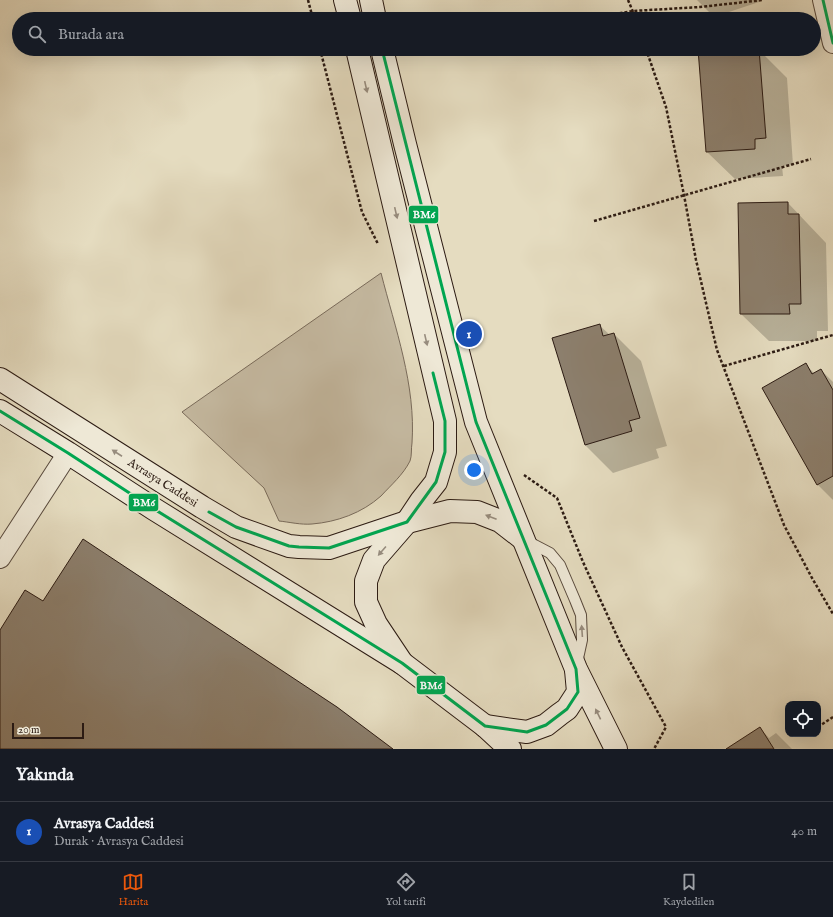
<!DOCTYPE html>
<html lang="tr">
<head>
<meta charset="utf-8">
<style>
  :root { --surface:#171b24; --page:#242831; --text:#f1f3f6; --muted:#9ea1a6; --line:#363941; --accent:#ea580c }
  body { margin:0; font-family:"IM FELL English",serif; background:var(--page); color:var(--text) }
  .controls { position:absolute; right:12px; bottom:12px; display:grid; overflow:hidden; border-radius:8px; box-shadow:0 4px 16px #0002 }
  .controls button { width:36px; height:36px; display:grid; place-items:center; padding:0; border:0; border-bottom:1px solid var(--line); background:var(--surface); color:var(--text); font:20px sans-serif }
  .scale { position:absolute; left:12px; bottom:10px; width:72px; box-sizing:border-box; padding-left:4px; border:2px solid #2c1b13; border-top:0; font-size:11px; line-height:14px; white-space:nowrap; color:#2c1b13; -webkit-text-stroke:3px #eee8d6; paint-order:stroke }
  .you { position:absolute; left:474px; top:470px; width:14px; height:14px; margin:-10px; border:3px solid #fff; border-radius:50%; background:#1a73e8; box-shadow:0 0 0 6px #1a73e833 }
  .badge { display:grid; place-items:center; width:26px; height:26px; border-radius:50%; background:var(--accent); color:#fff; font-size:13px; font-weight:700 }
  .pin { position:absolute; translate:-50% -50%; border:2px solid #fff; box-shadow:0 1px 4px #0006 }
  .list { margin:0; padding:0; list-style:none }
  h2 { display:flex; justify-content:space-between; align-items:center; height:52px; margin:0; padding:0 16px; font-size:17px }
  h2 small { font-size:13px; font-weight:400; color:var(--muted) }
  .list li { display:grid; grid-template-columns:26px 1fr auto; gap:12px; align-items:center; box-sizing:border-box; height:60px; padding:0 16px; border-top:1px solid var(--line) }
  .list b { display:block; font-size:15px; white-space:nowrap }
  .list p { margin:0; font-size:13px; white-space:nowrap; color:var(--muted) }
  .list em { font-size:13px; font-style:normal; color:var(--muted) }
  .icon { flex:none; width:22px; height:22px; fill:none; stroke:currentColor; stroke-width:2; stroke-linecap:round; stroke-linejoin:round }
  .map { position:relative; flex:none; width:833px; height:749px; overflow:hidden }
  .search { position:absolute; background:var(--surface); box-shadow:0 4px 16px #0002; left:12px; right:12px; top:12px; height:44px; display:flex; align-items:center; gap:10px; box-sizing:border-box; padding:0 14px; border-radius:22px; color:var(--muted); font-size:15px }
  .sheet { height:112px; background:var(--surface) }
  nav { display:flex; justify-content:space-around; align-items:center; box-sizing:border-box; height:56px; border-top:1px solid var(--line); background:var(--surface); font-size:11px; color:var(--muted) }
  nav a { display:grid; justify-items:center; gap:2px }
  nav .on { color:var(--accent) }
  .map>svg:first-child { display:block }
  .green { fill:#c6bba3; stroke:#796b5b }
  .shadow { fill:#0003 }
  .building { fill:#8c7f6d; stroke:#2c1b13 }
  .lines { fill:none; stroke-linecap:round; stroke-linejoin:round }
  .lane-casing { stroke:#5a4b3e; stroke-width:12 }
  .street-casing { stroke:#5a4b3e; stroke-width:22 }
  .secondary-casing { stroke:#2c1b13; stroke-width:24 }
  .path { stroke:#2c1b13; stroke-width:2.5; stroke-dasharray:3 2; stroke-linecap:butt }
  .lane { stroke:#eee8d6; stroke-width:10 }
  .street { stroke:#eee8d6; stroke-width:20 }
  .secondary { stroke:#eee8d6; stroke-width:22 }
  .bus-1-casing { stroke:#eee8d6; stroke-width:6 }
  .bus-1 { stroke:#00a651; stroke-width:3 }
  .oneway { fill:#978c7e }
  .labels { text-anchor:middle; stroke-width:3; stroke-linejoin:round; paint-order:stroke }
  .street-label { font-size:12px; fill:#2c1b13; stroke:#eee8d6 }
  .line-badge { stroke:#eee8d6; stroke-width:1.5 }
  .badge-label { font-size:11px; text-anchor:middle; font-weight:bold; fill:#fff }
</style>
</head>
<body>
<div class="map">
<svg width="833" height="749" viewBox="0 0 833 749">
  <rect width="100%" height="100%" fill="#e5dcc0"/>
  <filter id="stains"><feTurbulence type="fractalNoise" baseFrequency=".005" numOctaves="4"/><feColorMatrix values="0 0 0 0 .2 0 0 0 0 .09 0 0 0 0 .02 0 0 0 .5 -.17"/></filter>
  <radialGradient id="worn" r=".72"><stop offset=".6" stop-color="#630" stop-opacity="0"/><stop offset="1" stop-color="#630" stop-opacity=".3"/></radialGradient>
  <path class="green" d="M381 273C395 328 416 385 412 443 411 448 412 456 410 461 403 475 391 485 381 496 362 513 337 522 312 524 301 525 289 522 279 521L264 488 182 412Z"/>
  <g class="shadow">
    <polygon points="697,0 759,0 759,2 714,17"/>
    <polygon points="699,49 758,49 787,78 793,165 782,166 783,176 735,179 707,152"/>
    <polygon points="788,203 826,243 828,331 817,331 817,341 769,341 741,314"/>
    <polygon points="599,325 610,335 614,334 641,361 667,446 656,449 659,458 613,473 585,445 553,339"/>
    <polygon points="805,364 815,374 821,370 833,382 833,500 817,484"/>
    <polygon points="760,728 769,738 776,733 792,749 728,749"/>
  </g>
  <g class="building">
    <polygon points="698,49 759,49 766,138 755,139 755,149 706,152"/>
    <polygon points="788,202 788,214 799,214 801,304 789,304 790,314 740,314 738,203"/>
    <polygon points="600,324 603,336 614,333 640,418 629,421 632,431 585,445 552,338"/>
    <polygon points="806,363 812,374 821,369 833,390 833,476 817,485 762,388"/>
    <polygon points="83,539 337,707 393,749 0,749 0,630 25,590 43,601"/>
    <polygon points="760,727 774,749 726,749"/>
  </g>
  <g class="lines">
    <g class="lane-casing">
      <polyline id="lane" points="527,541 550,553 560,565 575,600 581,615 582,640 577,663"/>
    </g>
    <g class="street-casing">
      <g id="street">
        <polyline points="823,0 833,43"/>
        <polyline points="0,558 68,453"/>
      </g>
    </g>
    <g class="secondary-casing">
      <g id="secondary">
        <polyline points="345,0 350,19"/>
        <polyline points="371,0 375,19"/>
        <polyline points="357,49 445,421 445,452 436,482 421,501 407,522 374,560 366,581 366,602 376,624 402,663"/>
        <polyline points="382,49 405,144 476,422 576,669 616,749"/>
        <path id="s1" d="M0 379 202 507 236 527 289 546 299 547 329 548 407 522 450 511 477 512 500 521 522 538"/>
        <polyline points="0,411 68,453 154,509 402,663 485,726 510,749"/>
        <polyline points="485,726 527,732 546,725 560,714 567,709 578,692 576,670"/>
      </g>
    </g>
    <g class="path">
      <polyline points="308,0 313,19"/>
      <polyline points="628,0 636,19"/>
      <polyline points="585,19 633,11 700,7 763,0"/>
      <polyline points="320,49 362,212 378,244"/>
      <polyline points="646,49 666,107 684,195 696,260 717,350 784,525 812,578 833,614"/>
      <polyline points="594,221 811,159"/>
      <polyline points="724,366 833,335"/>
      <polyline points="524,475 557,498 583,562 622,647 666,727 654,749"/>
      <polyline points="818,727 833,717"/>
    </g>
    <use href="#lane" class="lane"/>
    <use href="#street" class="street"/>
    <use href="#secondary" class="secondary"/>
    <g class="bus-1-casing">
      <g id="bus-1">
        <polyline points="823,0 833,43"/>
        <polyline points="0,411 68,453 154,509 402,663 485,726 527,732 546,725 567,709 578,692 576,669 476,422 382,49"/>
        <polyline points="209,512 236,527 289,546 299,547 329,548 407,522 436,482 445,452 445,421 433,373"/>
      </g>
    </g>
    <use href="#bus-1" class="bus-1"/>
  </g>
  <defs><path id="oneway-solid" d="M-6-.8H1V-3.2L6.5 0L1 3.2V.8H-6Z"/></defs>
  <g class="oneway">
    <use href="#oneway-solid" transform="translate(366 87) rotate(77)"/>
    <use href="#oneway-solid" transform="translate(396 213) rotate(77)"/>
    <use href="#oneway-solid" transform="translate(426 340) rotate(77)"/>
    <use href="#oneway-solid" transform="translate(117 453) rotate(-147)"/>
    <use href="#oneway-solid" transform="translate(491 517) rotate(-159)"/>
    <use href="#oneway-solid" transform="translate(382 551) rotate(131)"/>
    <use href="#oneway-solid" transform="translate(582 631) rotate(-94)"/>
    <use href="#oneway-solid" transform="translate(598 714) rotate(-116)"/>
  </g>
  <g class="labels">
    <g class="street-label">
      <text dy="4" stroke="none"><textPath href="#s1" startOffset="193">Avrasya Caddesi</textPath></text>
    </g>
  </g>
  <g class="line-badge">
    <rect x="408" y="205" width="31" height="19" rx="4" fill="#00a651"/>
    <rect x="128" y="493" width="31" height="19" rx="4" fill="#00a651"/>
    <rect x="416" y="675" width="30" height="20" rx="4" fill="#00a651"/>
  </g>
  <g class="badge-label">
    <text x="424" y="218">BM6</text>
    <text x="144" y="506">BM6</text>
    <text x="431" y="689">BM6</text>
  </g>
  <rect width="100%" height="100%" filter="url(#stains)"/>
  <rect width="100%" height="100%" fill="url(#worn)"/>
</svg>
<div class="controls">
<button><svg class="icon" aria-label="locate" viewBox="0 0 24 24"><circle cx="12" cy="12" r="6"/><path d="M12 2v4M12 18v4M2 12h4M18 12h4"/></svg></button>
</div>
<div class="scale">20 m</div>
<div class="you"></div>
<div class="pin badge" style="left:469px;top:334px;background:#1a4fb4">1</div>
<div class="search"><svg class="icon" aria-label="search" viewBox="0 0 24 24"><circle cx="10" cy="10" r="6"/><path d="M15 15l6 6"/></svg>Burada ara</div>
</div>
<section class="sheet">
<h2>Yakında<small></small></h2>
<ul class="list">
<li><span class="badge" style="background:#1a4fb4">1</span><div><b>Avrasya Caddesi</b><p>Durak · Avrasya Caddesi</p></div><em>40 m</em></li>
</ul>
</section>
<nav>
<a class="on"><svg class="icon" aria-label="map" viewBox="0 0 24 24"><path d="M3 6l6-2 6 2 6-2v14l-6 2-6-2-6 2zM9 4v14M15 6v14"/></svg>Harita</a>
<a><svg class="icon" aria-label="directions" viewBox="0 0 24 24"><path d="M12 3l9 9-9 9-9-9zM9 14v-3h6M13 9l2 2-2 2"/></svg>Yol tarifi</a>
<a><svg class="icon" aria-label="saved" viewBox="0 0 24 24"><path d="M7 4h10v16l-5-4-5 4z"/></svg>Kaydedilen</a>
</nav>
</body>
</html>
